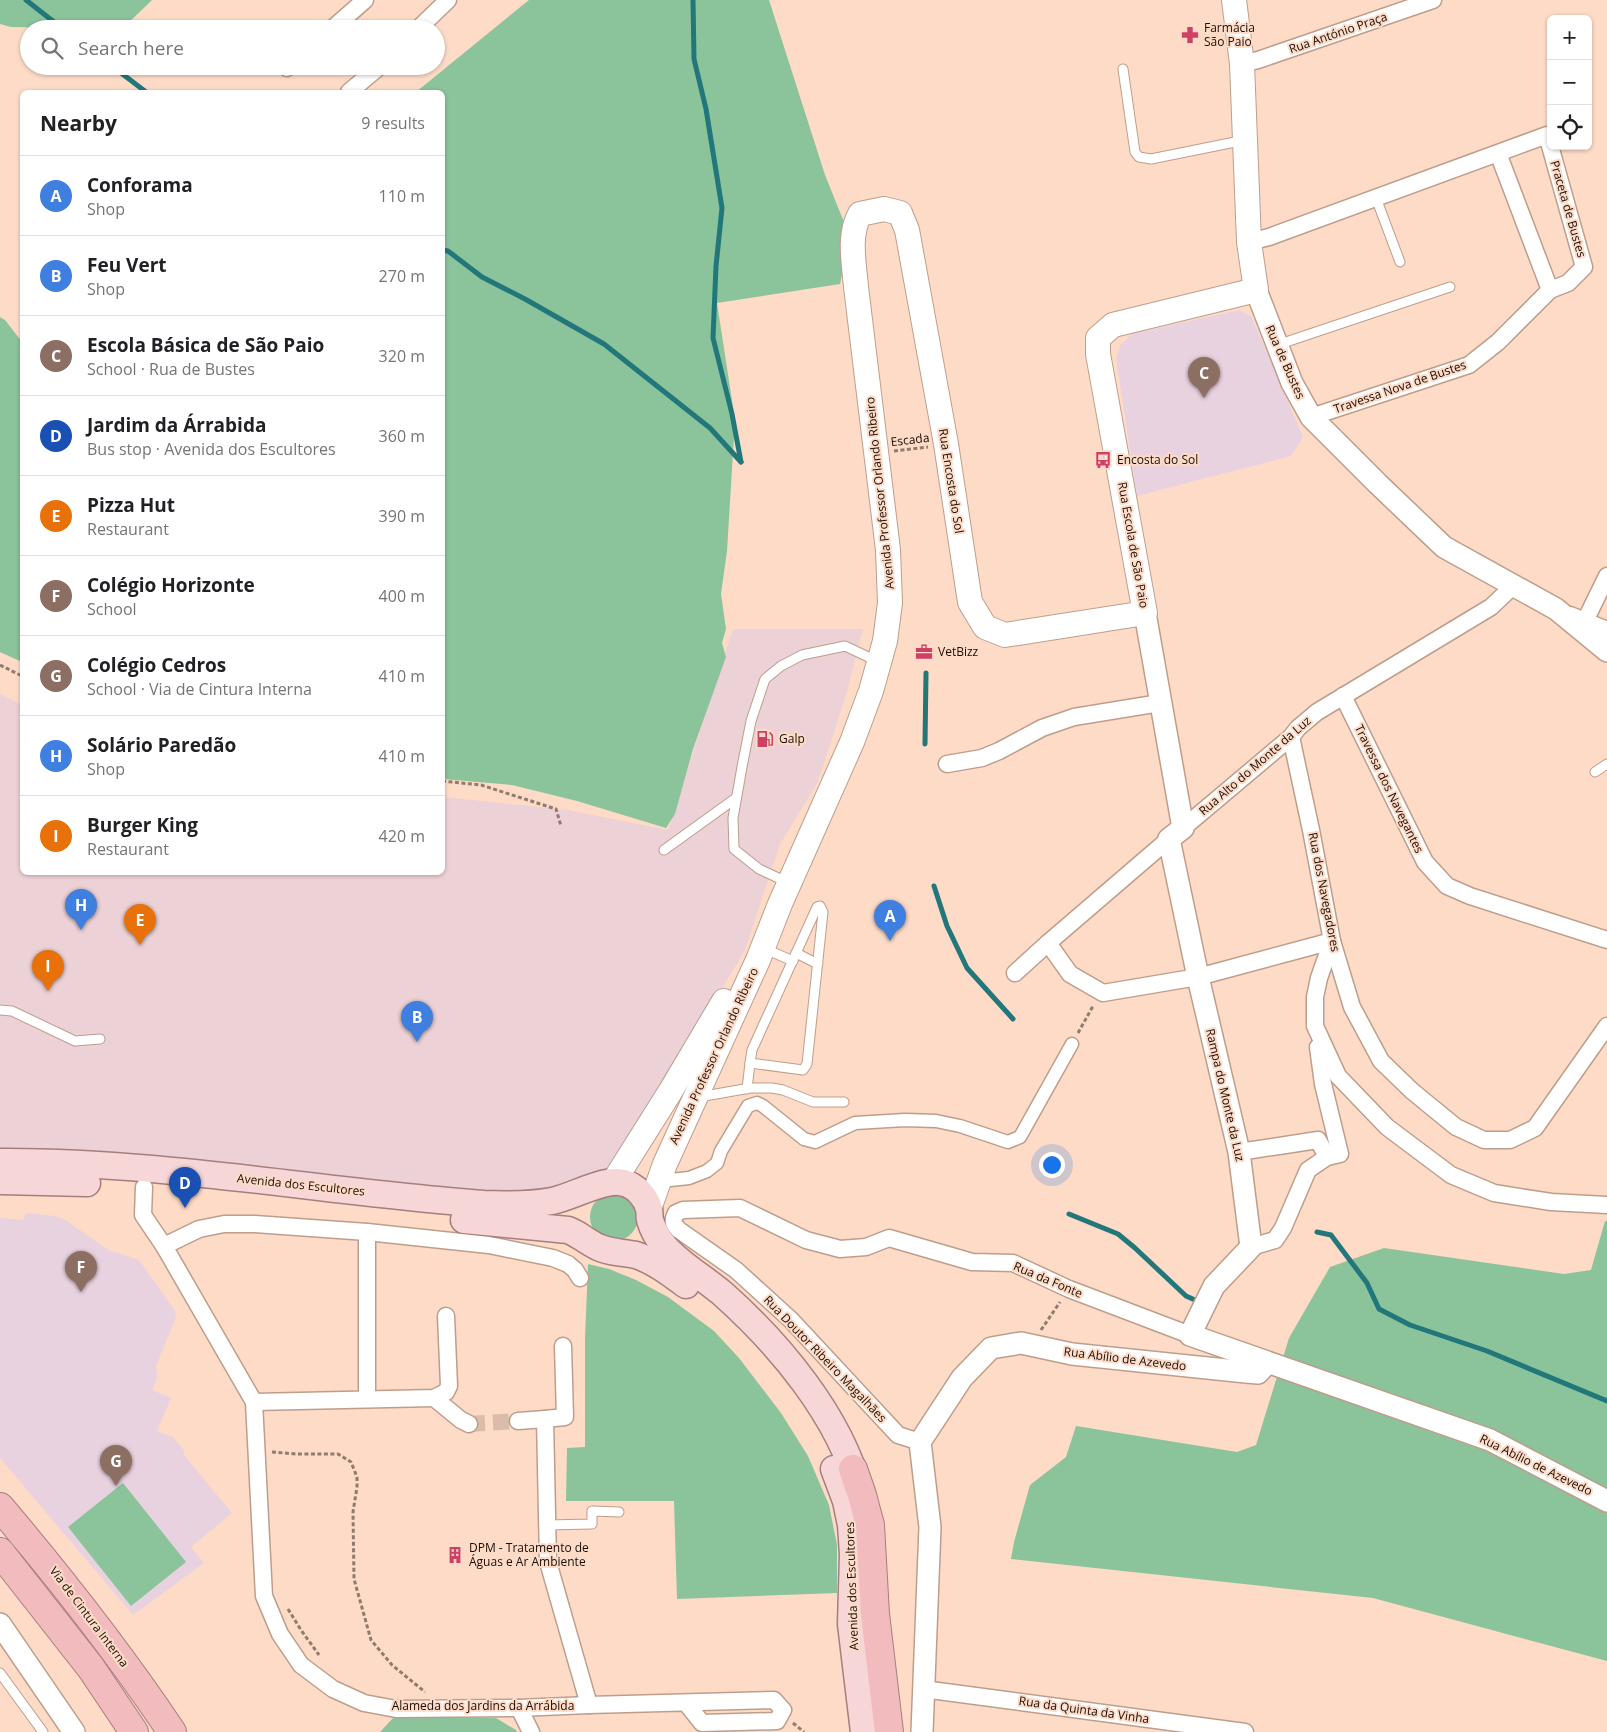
<!DOCTYPE html>
<html lang="en">
<head>
<meta charset="utf-8">
<style>
  :root { --surface:#fff; --page:#f6f6f6; --text:#202124; --muted:#757577; --line:#e0e0e0; --accent:#0b8043 }
  body { margin:0; font-family:"Open Sans",sans-serif; background:var(--page); color:var(--text) }
  .controls { position:absolute; right:15px; top:15px; display:grid; overflow:hidden; border-radius:8px; box-shadow:0 1px 4px #0004 }
  .controls button { width:45px; height:45px; display:grid; place-items:center; padding:0; border:0; border-bottom:1px solid var(--line); background:var(--surface); color:var(--text); font:25px sans-serif }
  .you { position:absolute; left:1051px; top:1164px; width:18px; height:18px; margin:-12px; border:4px solid #fff; border-radius:50%; background:#1a73e8; box-shadow:0 0 0 8px #1a73e833 }
  .badge { display:grid; place-items:center; width:32px; height:32px; border-radius:50%; background:var(--accent); color:#fff; font-size:16px; font-weight:700 }
  .pin { position:absolute; translate:-50% -41px; filter:drop-shadow(0 1px 2px #0008) }
  .pin::after { content:''; position:absolute; top:26px; width:18px; height:15px; background:inherit; clip-path:polygon(0 0,100% 0,50% 100%) }
  .list { margin:0; padding:0; list-style:none }
  h2 { display:flex; justify-content:space-between; align-items:center; height:65px; margin:0; padding:0 20px; font-size:21px }
  h2 small { font-size:16px; font-weight:400; color:var(--muted) }
  .list li { display:grid; grid-template-columns:32px 1fr auto; gap:15px; align-items:center; box-sizing:border-box; height:80px; padding:0 20px; border-top:1px solid var(--line) }
  .list b { display:block; font-size:19px; white-space:nowrap }
  .list p { margin:0; font-size:16px; white-space:nowrap; color:var(--muted) }
  .list em { font-size:16px; font-style:normal; color:var(--muted) }
  .icon { flex:none; width:28px; height:28px; fill:none; stroke:currentColor; stroke-width:2; stroke-linecap:round; stroke-linejoin:round }
  .map { position:relative; flex:none; width:1607px; height:1732px; overflow:hidden }
  .search { position:absolute; background:var(--surface); box-shadow:0 1px 4px #0004; left:20px; top:20px; width:425px; height:55px; display:flex; align-items:center; gap:12px; box-sizing:border-box; padding:0 18px; border-radius:28px; color:var(--muted); font-size:19px }
  .panel { position:absolute; background:var(--surface); box-shadow:0 1px 4px #0004; left:20px; top:90px; width:425px; height:785px; border-radius:8px }
  .map>svg:first-child { display:block }
  .commercial { fill:#ecd1d6 }
  .education { fill:#e8d2df }
  .green { fill:#8bc39b }
  .lines { fill:none; stroke-linecap:round; stroke-linejoin:round }
  .stream { stroke:#21777a; stroke-width:5 }
  .minor-tunnel { stroke:#dbbcaa; stroke-width:16; stroke-dasharray:16 8; stroke-linecap:butt }
  .service-casing { stroke:#be9e8b; stroke-width:11 }
  .pedestrian-casing { stroke:#be9e8b; stroke-width:15 }
  .minor-casing { stroke:#be9e8b; stroke-width:19 }
  .tertiary-casing { stroke:#be9e8b; stroke-width:24 }
  .secondary-casing { stroke:#be9e8b; stroke-width:26 }
  .primary-casing { stroke:#a67e7d; stroke-width:29 }
  .motorway-casing { stroke:#a67e7d; stroke-width:30 }
  .path { stroke:#927b6d; stroke-width:3; stroke-dasharray:4 2.5; stroke-linecap:butt }
  .service { stroke:#fff; stroke-width:9 }
  .pedestrian { stroke:#fff; stroke-width:12 }
  .minor { stroke:#fff; stroke-width:16 }
  .tertiary { stroke:#fff; stroke-width:21 }
  .secondary { stroke:#fff; stroke-width:24 }
  .primary { stroke:#f7d6d7; stroke-width:26 }
  .motorway { stroke:#f2bbbd; stroke-width:28 }
  .labels { text-anchor:middle; stroke-width:4; stroke-linejoin:round; paint-order:stroke }
  .poi-label { font-size:12px; fill:#190e07; stroke:#fddbc7; text-anchor:start }
  .street-label { font-size:12px; fill:#190e07; stroke:#fddbc7 }
</style>
</head>
<body>
<div class="map">
<svg width="1607" height="1732" viewBox="0 0 1607 1732">
  <rect width="100%" height="100%" fill="#fddbc7"/>
  <polygon class="commercial" points="733,629 863,629 846,695 818,782 780,844 745,950 611,1175 531,1200 0,1158 0,694 22,705 22,872 442,872 443,797 567,810 668,830"/>
  <g class="education">
    <polygon points="1239,310 1251,316 1303,437 1291,456 1137,496 1116,358 1121,344 1132,334"/>
    <polygon points="26,1213 54,1216 64,1219 108,1250 137,1259 142,1264 175,1311 176,1317 156,1366 157,1378 152,1390 171,1398 157,1431 173,1437 185,1452 183,1454 232,1513 191,1547 204,1563 133,1615 0,1458 0,1218 23,1220"/>
  </g>
  <g class="green">
    <polygon points="0,0 152,0 122,29 11,27 0,24"/>
    <polygon points="529,0 769,0 825,175 850,237 840,284 717,303 735,420 727,551 721,594 726,629 722,643 726,657 693,749 675,814 666,828 577,801 512,785 443,779 442,92 416,92"/>
    <polygon points="0,317 5,320 22,342 22,662 0,652"/>
    <circle cx="614" cy="1217" r="24"/>
    <polygon points="1605,1221 1607,1221 1607,1661 1373,1598 1011,1559 1014,1542 1030,1485 1066,1457 1076,1426 1237,1452 1256,1445 1289,1338 1330,1267 1384,1248 1564,1274 1591,1270"/>
    <polygon points="588,1264 609,1269 636,1280 668,1297 714,1331 739,1358 781,1413 808,1456 829,1505 837,1545 837,1593 677,1599 674,1501 566,1501 567,1448 585,1447 585,1339"/>
    <polygon points="123,1483 186,1562 131,1606 68,1527"/>
    <polygon points="394,1717 496,1718 516,1730 517,1732 380,1732"/>
  </g>
  <g class="lines">
    <g class="stream">
      <polyline points="26,0 63,29"/>
      <polyline points="693,0 694,59 706,109 722,208 716,266 713,338 732,414 741,462"/>
      <polyline points="112,66 146,92"/>
      <polyline points="442,250 448,251 482,277 525,299 604,344 710,428 741,462"/>
      <polyline points="925,744 926,673"/>
      <polyline points="934,886 947,926 967,968 1013,1019"/>
      <polyline points="1069,1214 1118,1234 1135,1248 1186,1296 1195,1300"/>
      <polyline points="1317,1232 1331,1235 1367,1283 1379,1309 1410,1325 1487,1351 1607,1401"/>
    </g>
    <polyline class="minor-tunnel" points="469,1424 518,1421"/>
    <g class="service-casing">
      <g id="service">
        <polyline points="1123,69 1135,152 1139,157 1151,159 1245,140"/>
        <polyline points="1376,198 1400,262"/>
        <polyline points="1277,345 1450,287"/>
        <polyline points="1595,772 1607,764"/>
        <polyline points="664,850 736,798"/>
        <polyline points="789,883 759,869 734,849 733,818 742,767 751,721 765,679 781,666 802,655 845,646 879,662"/>
        <polygon points="820,906 823,912 807,1064 803,1070 750,1063 752,1050 817,907"/>
        <polyline points="763,948 793,961"/>
        <polyline points="796,953 818,964"/>
        <polyline points="0,1010 12,1011 75,1041 100,1039"/>
        <polyline points="747,1089 750,1063"/>
        <polyline points="699,1097 750,1088 772,1088 783,1090 813,1102 844,1102"/>
        <polyline points="547,1525 592,1524 592,1511 619,1512"/>
        <polyline points="0,1673 43,1732"/>
      </g>
    </g>
    <g class="pedestrian-casing">
      <polyline id="pedestrian" points="659,1177 670,1180 689,1178 707,1171 717,1163 721,1151 748,1106 757,1103 763,1106 804,1139 815,1142 855,1123 905,1120 936,1121 960,1126 1008,1142 1020,1137 1072,1044"/>
    </g>
    <g class="minor-casing">
      <g id="minor">
        <polyline points="332,29 365,0"/>
        <polyline points="418,29 448,0"/>
        <polyline points="1242,64 1258,60 1433,0"/>
        <polyline points="287,68 288,66"/>
        <polyline points="349,92 380,66"/>
        <polyline points="1249,242 1269,237 1547,135 1584,267 1568,283 1550,290 1498,153"/>
        <polyline points="1311,417 1469,365 1498,342 1550,290"/>
        <polyline points="1570,615 1607,630"/>
        <polyline points="1585,621 1607,576"/>
        <polyline points="1343,696 1425,862 1447,886 1470,896 1607,940"/>
        <polyline points="1291,737 1311,830 1332,941 1352,1007 1381,1061 1412,1091 1456,1127 1484,1140 1510,1140 1535,1128 1607,1026"/>
        <polyline points="947,764 982,758 999,751 1042,728 1074,717 1160,703"/>
        <polyline points="1183,828 1291,737 1298,728 1317,712 1491,607 1513,586"/>
        <polyline points="1332,941 1319,978 1315,997 1315,1026 1338,1076 1387,1127 1451,1175 1494,1193 1551,1202 1607,1205"/>
        <polyline points="1048,943 1070,974 1103,993 1198,977 1332,941"/>
        <polyline points="1015,973 1048,943 1169,839"/>
        <polyline points="1239,1152 1318,1140 1327,1157"/>
        <polyline points="144,1187 143,1215 164,1246 254,1402 264,1596 280,1634 301,1665 333,1689 364,1703 396,1709 519,1708 589,1705 774,1700 783,1710 777,1721 702,1723 686,1703"/>
        <polyline points="367,1232 367,1399"/>
        <polyline points="164,1246 199,1229 224,1224 255,1224 367,1232 489,1245 553,1258 568,1264 575,1270 580,1278"/>
        <polyline points="1251,1247 1275,1240 1283,1228 1308,1170 1327,1157 1340,1154 1323,1084 1318,1047"/>
        <polyline points="563,1346 565,1417 545,1419 548,1562 589,1705"/>
        <polyline points="434,1398 461,1420 469,1424"/>
        <polyline points="254,1402 434,1398 446,1392 449,1386 446,1316"/>
        <polyline points="518,1421 545,1419"/>
        <path d="M920 1442 898 1435 791 1320 736 1270 679 1230C673 1224 672 1221 676 1213L683 1210 740 1208 806 1240 840 1249 866 1247 889 1238 972 1262 1013 1263 1069 1289 1190 1335"/>
        <polyline points="923,1689 1245,1732"/>
        <polyline points="519,1708 531,1732"/>
      </g>
    </g>
    <g class="tertiary-casing">
      <g id="tertiary">
        <polyline points="1256,290 1292,383 1311,417 1377,483 1444,547 1556,609 1607,651"/>
        <polyline points="1145,613 1183,828 1169,839 1198,977 1239,1152 1251,1247 1214,1286 1190,1335 1490,1440 1607,1501"/>
        <polyline points="0,1624 74,1732"/>
        <polyline points="922,1732 930,1527 920,1442 962,1378 991,1348 1021,1343 1072,1354 1246,1372 1258,1373 1267,1363"/>
      </g>
    </g>
    <g class="secondary-casing">
      <g id="secondary">
        <polyline points="614,1181 670,1092 724,1001"/>
        <path d="M649 1209 665 1164 758 960 780 904 852 742 871 691 885 641 890 603 888 550 856 287C854 263 848 235 860 214L884 209 900 213 907 230 946 444 970 602 985 627 1005 635 1145 613 1098 354V338L1113 325 1256 290 1249 242 1242 64 1234 0"/>
      </g>
    </g>
    <g class="primary-casing">
      <g id="primary">
        <path d="M0 1162C162 1161 323 1192 484 1204 507 1205 530 1205 552 1201 573 1197 605 1177 624 1183 636 1186 646 1197 649 1209 650 1213 649 1217 650 1220 653 1230 658 1239 665 1247 681 1265 704 1278 723 1294 779 1344 840 1416 859 1490"/>
        <polyline points="0,1181 87,1183"/>
        <path d="M464 1220 568 1230C579 1234 587 1242 598 1247 610 1253 623 1252 636 1255 654 1261 670 1273 686 1285"/>
        <polyline points="834,1469 846,1501 851,1525 853,1554 851,1624 864,1732"/>
      </g>
    </g>
    <g class="motorway-casing">
      <g id="motorway">
        <polyline points="853,1469 862,1495 870,1525 875,1614 889,1732"/>
        <path d="M0 1507C61 1579 119 1653 172 1732"/>
        <polyline points="0,1552 91,1668 134,1732"/>
      </g>
    </g>
    <g class="path">
      <polyline points="894,451 928,447"/>
      <polyline points="0,665 22,676"/>
      <polyline points="442,781 481,785 556,809 561,826"/>
      <polyline points="1078,1033 1093,1006"/>
      <polyline points="1041,1330 1060,1302"/>
      <polyline points="272,1452 296,1454 338,1454 351,1462 357,1477 357,1487 353,1512 354,1579 371,1640 392,1665 425,1692"/>
      <polyline points="288,1609 301,1630 319,1655"/>
      <polyline points="793,1723 804,1732"/>
    </g>
    <use href="#service" class="service"/>
    <use href="#pedestrian" class="pedestrian"/>
    <use href="#minor" class="minor"/>
    <use href="#tertiary" class="tertiary"/>
    <use href="#secondary" class="secondary"/>
    <use href="#primary" class="primary"/>
    <use href="#motorway" class="motorway"/>
  </g>
  <defs>
    <g id="pharmacy-bare" transform="scale(1.35)"><path d="M-2-6h4v4h4v4h-4v4h-4v-4h-4v-4h4Z" fill="#cf4066" stroke="#fddbc7" stroke-width="2.5" paint-order="stroke"/></g>
    <g id="bus-bare" transform="scale(1.35)"><path d="M-5-6H5V4H4V6H2V4H-2V6H-4V4H-5ZM-3.5-4V0h7V-4ZM-3.5 1.2v1.5H-2V1.2ZM2 1.2v1.5H3.5V1.2Z" fill="#cf4066" stroke="#fddbc7" stroke-width="2.5" paint-order="stroke"/></g>
    <g id="office-bare" transform="scale(1.35)"><path d="M-6-3h4V-5.5h4V-3h4V5H-6ZM-1-4.5V-3h2v-1.5ZM-6 0V1H6V0Z" fill="#cf4066" stroke="#fddbc7" stroke-width="2.5" paint-order="stroke"/></g>
    <g id="fuel-bare" transform="scale(1.35)"><path d="M-5.5-6h7V0h2V4h1.3V-2.5L3-4.5l.8-.8L6-3V5H2.5V1h-1V6h-7ZM-4.2-4.7v3.2H.2V-4.7Z" fill="#cf4066" stroke="#fddbc7" stroke-width="2.5" paint-order="stroke"/></g>
    <g id="building-bare" transform="scale(1.35)"><path d="M-4-6H4V6H1V3H-1V6H-4ZM-2.5-4.3h1.7v1.8h-1.7ZM.8-4.3h1.7v1.8H.8ZM-2.5-1h1.7V.8h-1.7ZM.8-1h1.7V.8H.8Z" fill="#cf4066" stroke="#fddbc7" stroke-width="2.5" paint-order="stroke"/></g>
  </defs>
  <g fill-rule="evenodd">
    <use href="#pharmacy-bare" x="1190" y="35"/>
    <use href="#bus-bare" x="1103" y="460"/>
    <use href="#office-bare" x="924" y="652"/>
    <use href="#fuel-bare" x="765" y="739"/>
    <use href="#building-bare" x="455" y="1555"/>
  </g>
  <g class="labels">
    <g class="poi-label">
      <text x="1204" y="32">Farmácia<tspan x="1204" dy="14">São Paio</tspan></text>
      <text x="1117" y="464">Encosta do Sol</text>
      <text x="938" y="656">VetBizz</text>
      <text x="779" y="743">Galp</text>
      <text x="469" y="1552">DPM - Tratamento de<tspan x="469" dy="14">Águas e Ar Ambiente</tspan></text>
    </g>
    <g class="street-label">
      <text transform="translate(1338 33) rotate(-19)" y="4">Rua António Praça</text>
      <text transform="translate(1568 209) rotate(74)" y="4">Praceta de Bustes</text>
      <text transform="translate(1285 362) rotate(66)" y="4">Rua de Bustes</text>
      <text transform="translate(1400 387) rotate(-19)" y="4">Travessa Nova de Bustes</text>
      <text transform="translate(910 440) rotate(-7)" y="4">Escada</text>
      <text transform="translate(951 481) rotate(81)" y="4">Rua Encosta do Sol</text>
      <text transform="translate(880 493) rotate(-96)" y="4">Avenida Professor Orlando Ribeiro</text>
      <text transform="translate(1133 545) rotate(80)" y="4">Rua Escola de São Paio</text>
      <text transform="translate(1255 766) rotate(-41)" y="4">Rua Alto do Monte da Luz</text>
      <text transform="translate(1389 789) rotate(64)" y="4">Travessa dos Navegantes</text>
      <text transform="translate(1324 892) rotate(79)" y="4">Rua dos Navegadores</text>
      <text transform="translate(714 1056) rotate(-65)" y="4">Avenida Professor Orlando Ribeiro</text>
      <text transform="translate(1225 1095) rotate(77)" y="4">Rampa do Monte da Luz</text>
      <text transform="translate(301 1185) rotate(6)" y="4">Avenida dos Escultores</text>
      <text transform="translate(1048 1280) rotate(23)" y="4">Rua da Fonte</text>
      <text transform="translate(825 1359) rotate(46)" y="4">Rua Doutor Ribeiro Magalhães</text>
      <text transform="translate(1125 1359) rotate(7)" y="4">Rua Abílio de Azevedo</text>
      <text transform="translate(1536 1465) rotate(26)" y="4">Rua Abílio de Azevedo</text>
      <text transform="translate(852 1586) rotate(-92)" y="4">Avenida dos Escultores</text>
      <text transform="translate(89 1617) rotate(53)" y="4">Via de Cintura Interna</text>
      <text x="483" y="1710">Alameda dos Jardins da Arrábida</text>
      <text transform="translate(1084 1710) rotate(8)" y="4">Rua da Quinta da Vinha</text>
    </g>
  </g>
</svg>
<div class="controls">
<button>+</button>
<button>−</button>
<button><svg class="icon" aria-label="locate" viewBox="0 0 24 24"><circle cx="12" cy="12" r="6"/><path d="M12 2v4M12 18v4M2 12h4M18 12h4"/></svg></button>
</div>
<div class="you"></div>
<div class="pin badge" style="left:890px;top:941px;background:#3f7fe0">A</div>
<div class="pin badge" style="left:417px;top:1042px;background:#3f7fe0">B</div>
<div class="pin badge" style="left:1204px;top:398px;background:#8d6e63">C</div>
<div class="pin badge" style="left:185px;top:1208px;background:#1a4fb4">D</div>
<div class="pin badge" style="left:140px;top:945px;background:#e8710a">E</div>
<div class="pin badge" style="left:81px;top:1292px;background:#8d6e63">F</div>
<div class="pin badge" style="left:116px;top:1486px;background:#8d6e63">G</div>
<div class="pin badge" style="left:81px;top:930px;background:#3f7fe0">H</div>
<div class="pin badge" style="left:48px;top:991px;background:#e8710a">I</div>
<div class="search"><svg class="icon" aria-label="search" viewBox="0 0 24 24"><circle cx="10" cy="10" r="6"/><path d="M15 15l6 6"/></svg>Search here</div>
<section class="panel">
<h2>Nearby<small>9 results</small></h2>
<ul class="list">
<li><span class="badge" style="background:#3f7fe0">A</span><div><b>Conforama</b><p>Shop</p></div><em>110 m</em></li>
<li><span class="badge" style="background:#3f7fe0">B</span><div><b>Feu Vert</b><p>Shop</p></div><em>270 m</em></li>
<li><span class="badge" style="background:#8d6e63">C</span><div><b>Escola Básica de São Paio</b><p>School · Rua de Bustes</p></div><em>320 m</em></li>
<li><span class="badge" style="background:#1a4fb4">D</span><div><b>Jardim da Árrabida</b><p>Bus stop · Avenida dos Escultores</p></div><em>360 m</em></li>
<li><span class="badge" style="background:#e8710a">E</span><div><b>Pizza Hut</b><p>Restaurant</p></div><em>390 m</em></li>
<li><span class="badge" style="background:#8d6e63">F</span><div><b>Colégio Horizonte</b><p>School</p></div><em>400 m</em></li>
<li><span class="badge" style="background:#8d6e63">G</span><div><b>Colégio Cedros</b><p>School · Via de Cintura Interna</p></div><em>410 m</em></li>
<li><span class="badge" style="background:#3f7fe0">H</span><div><b>Solário Paredão</b><p>Shop</p></div><em>410 m</em></li>
<li><span class="badge" style="background:#e8710a">I</span><div><b>Burger King</b><p>Restaurant</p></div><em>420 m</em></li>
</ul>
</section>
</div>
</body>
</html>
